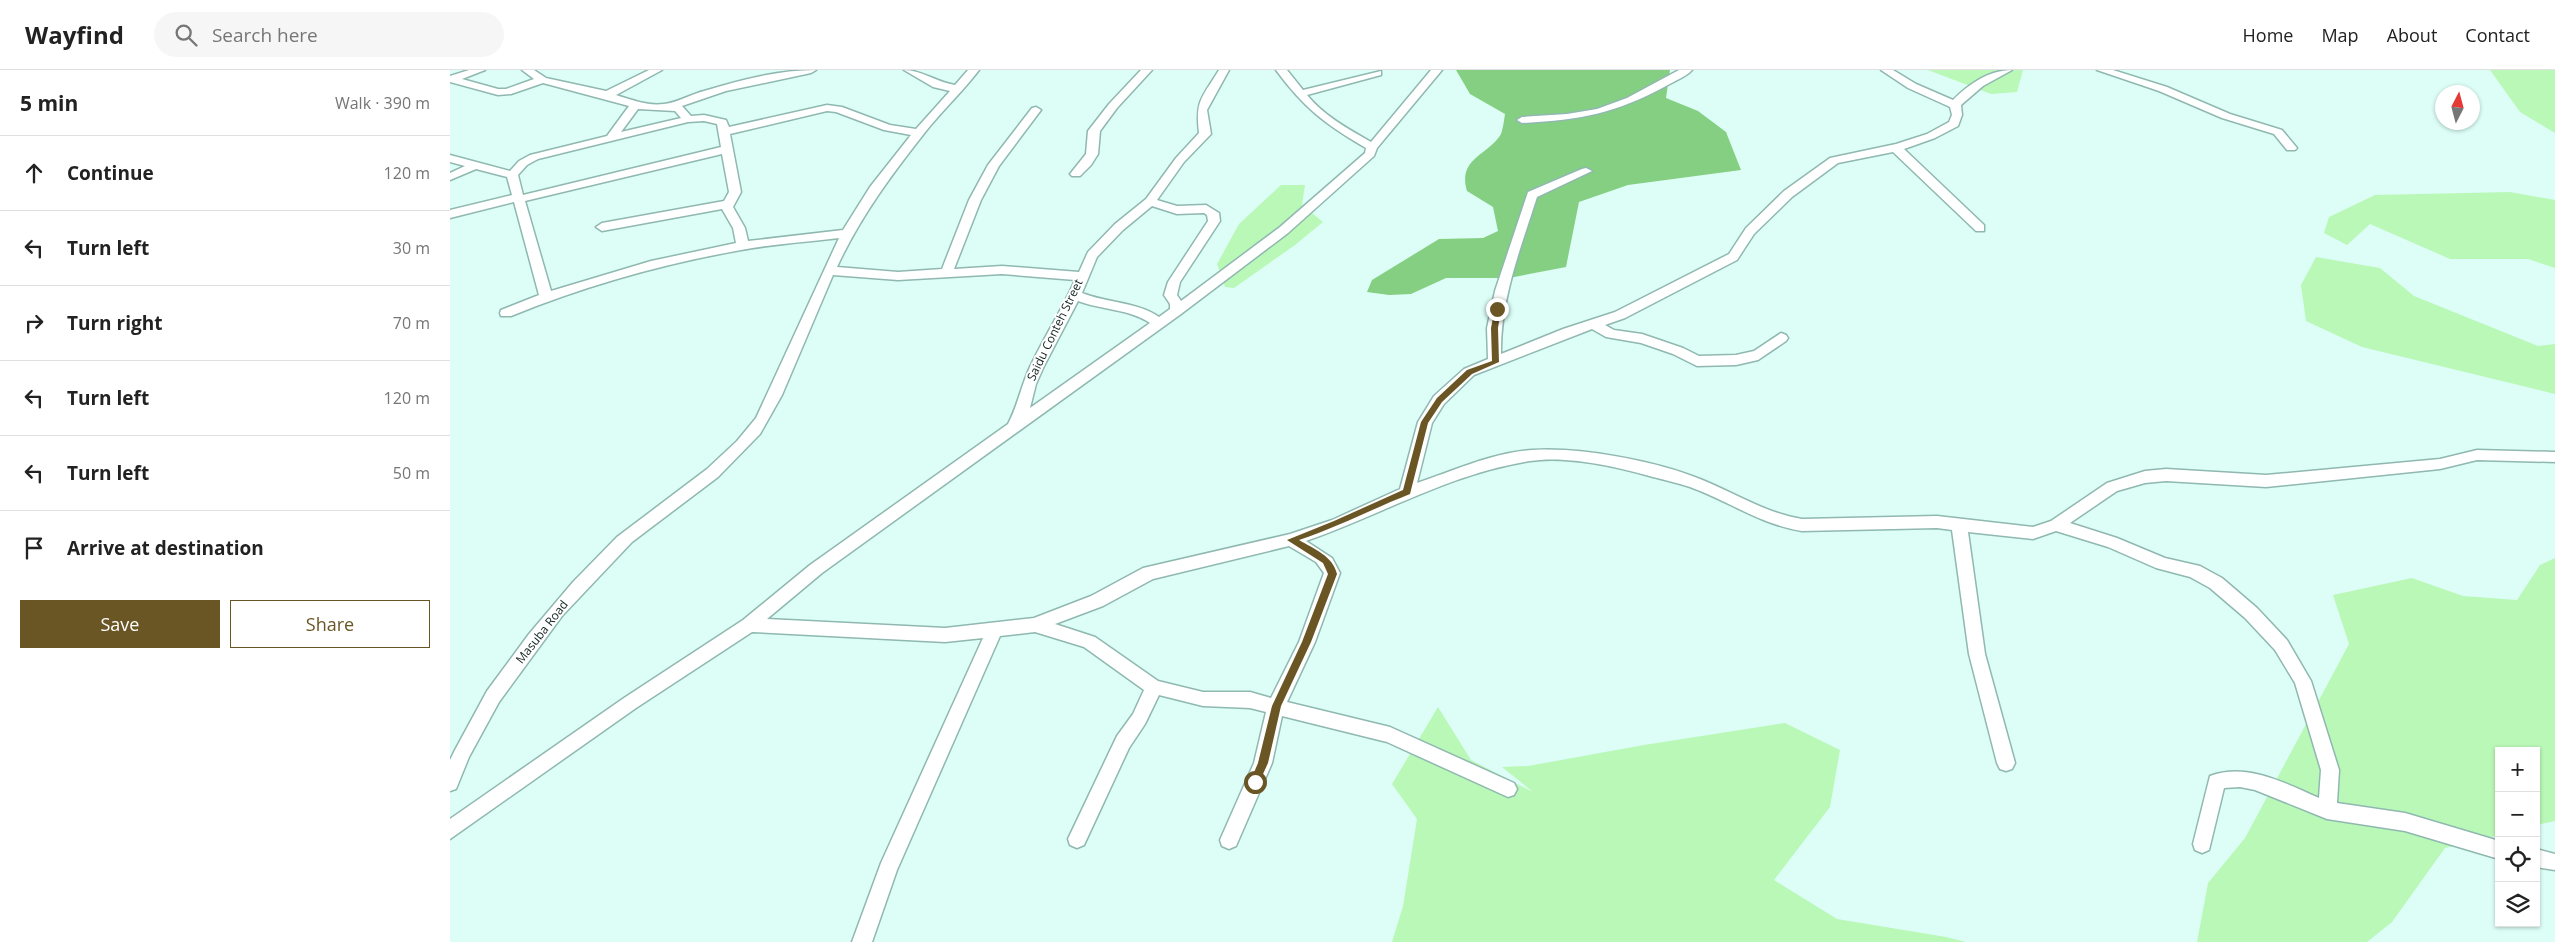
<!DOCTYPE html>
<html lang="en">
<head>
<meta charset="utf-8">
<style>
  :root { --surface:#fff; --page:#f6f6f6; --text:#222; --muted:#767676; --line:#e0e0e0; --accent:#6a5524 }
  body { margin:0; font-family:"Open Sans",sans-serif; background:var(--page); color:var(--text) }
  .controls { position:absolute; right:15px; bottom:15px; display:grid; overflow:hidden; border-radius:0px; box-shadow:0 1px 4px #0004 }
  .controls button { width:45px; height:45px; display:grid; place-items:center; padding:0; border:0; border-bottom:1px solid var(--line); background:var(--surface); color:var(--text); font:25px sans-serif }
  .compass { position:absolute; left:1985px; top:15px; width:45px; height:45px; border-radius:50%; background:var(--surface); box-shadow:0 1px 4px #0004; rotate:6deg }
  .stop { position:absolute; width:15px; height:15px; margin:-11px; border:4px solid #6a5524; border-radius:50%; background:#fff }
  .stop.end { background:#6a5524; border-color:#fff; box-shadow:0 1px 5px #0008 }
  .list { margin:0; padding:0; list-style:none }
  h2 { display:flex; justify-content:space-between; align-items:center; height:65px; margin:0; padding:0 20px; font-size:21px }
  h2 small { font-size:16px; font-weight:400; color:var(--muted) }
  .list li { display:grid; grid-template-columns:32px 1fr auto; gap:15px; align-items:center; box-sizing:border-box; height:75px; padding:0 20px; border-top:1px solid var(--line) }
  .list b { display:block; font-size:19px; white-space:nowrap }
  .list em { font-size:16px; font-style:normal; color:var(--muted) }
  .actions { display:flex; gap:10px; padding:15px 20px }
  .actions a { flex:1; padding:11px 0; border:1px solid var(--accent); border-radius:0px; text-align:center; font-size:18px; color:var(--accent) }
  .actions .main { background:var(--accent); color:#fff }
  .icon { flex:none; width:28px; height:28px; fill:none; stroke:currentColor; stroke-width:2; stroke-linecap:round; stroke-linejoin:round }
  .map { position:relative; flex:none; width:2105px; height:872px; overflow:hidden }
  header { display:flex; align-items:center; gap:30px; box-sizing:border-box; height:70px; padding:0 25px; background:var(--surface); border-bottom:1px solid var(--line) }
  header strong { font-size:24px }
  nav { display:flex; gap:28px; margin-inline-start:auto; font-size:18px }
  .search { width:350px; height:45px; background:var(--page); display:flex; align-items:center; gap:12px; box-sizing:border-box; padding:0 18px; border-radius:28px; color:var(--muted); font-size:19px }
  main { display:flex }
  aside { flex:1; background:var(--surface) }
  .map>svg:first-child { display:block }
  .green { fill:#baf8b7 }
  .forest { fill:#85cf82 }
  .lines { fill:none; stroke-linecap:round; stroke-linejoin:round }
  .minor-casing { stroke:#8fb8b0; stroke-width:3 }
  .minor { fill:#fff; fill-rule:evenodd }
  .route { fill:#6a5524 }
  .labels { text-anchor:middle; stroke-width:4; stroke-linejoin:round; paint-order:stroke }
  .street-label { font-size:12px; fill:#11221f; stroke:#fff }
</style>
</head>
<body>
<header>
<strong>Wayfind</strong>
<div class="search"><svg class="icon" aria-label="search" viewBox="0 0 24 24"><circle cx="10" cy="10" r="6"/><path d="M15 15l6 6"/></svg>Search here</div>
<nav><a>Home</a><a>Map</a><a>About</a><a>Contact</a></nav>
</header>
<main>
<aside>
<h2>5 min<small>Walk · 390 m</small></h2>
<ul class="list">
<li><svg class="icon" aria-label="ahead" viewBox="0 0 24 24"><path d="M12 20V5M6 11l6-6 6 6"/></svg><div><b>Continue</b></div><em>120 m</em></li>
<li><svg class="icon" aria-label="left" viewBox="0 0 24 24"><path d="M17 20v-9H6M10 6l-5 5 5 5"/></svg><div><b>Turn left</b></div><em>30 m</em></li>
<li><svg class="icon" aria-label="right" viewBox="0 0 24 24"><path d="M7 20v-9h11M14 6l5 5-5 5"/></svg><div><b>Turn right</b></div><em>70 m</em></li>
<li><svg class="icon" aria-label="left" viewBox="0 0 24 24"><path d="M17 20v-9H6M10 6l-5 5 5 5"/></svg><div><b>Turn left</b></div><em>120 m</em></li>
<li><svg class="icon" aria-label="left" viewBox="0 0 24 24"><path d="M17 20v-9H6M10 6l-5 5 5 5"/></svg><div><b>Turn left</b></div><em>50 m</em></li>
<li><svg class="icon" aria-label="arrive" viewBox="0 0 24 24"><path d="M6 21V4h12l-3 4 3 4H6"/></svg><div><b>Arrive at destination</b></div></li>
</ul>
<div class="actions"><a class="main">Save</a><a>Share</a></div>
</aside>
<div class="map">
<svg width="2105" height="872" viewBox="0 0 2105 872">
  <rect width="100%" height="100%" fill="#dcfef7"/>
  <g class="green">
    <polygon points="1478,0 1573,0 1567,22 1541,24"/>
    <polygon points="2040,0 2105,0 2105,63 2070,42"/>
    <polygon points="831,115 855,115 852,135 873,152 845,175 784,218 775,217 767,194 789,154"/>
    <polygon points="2060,122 2105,130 2105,198 2078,189 2000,189 1920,154 1897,175 1874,163 1879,147 1925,125"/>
    <polygon points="1866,187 1930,198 1964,226 2088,276 2105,274 2105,324 1912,277 1856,251 1851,215"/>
    <polygon points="2105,488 2105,751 2086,755 2086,681 2049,681 2049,765 1995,778 1942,852 1917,872 1747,872 1758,813 1795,768 1899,574 1883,525 1962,508 2013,526 2067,530 2090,495"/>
    <polygon points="988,637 1021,690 1083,722 1052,697 1078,696 1194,675 1335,653 1390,680 1380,737 1324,810 1387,849 1496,867 1516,872 942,872 953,836 967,749 942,714"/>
  </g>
  <path class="forest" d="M1006 0H1220L1216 28 1248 41 1276 62 1291 100 1178 115 1129 132 1116 197 1059 208H996L961 224 939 225 917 222 922 210 989 169 1033 168 1048 161 1043 137 1017 121C1007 88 1039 85 1051 64 1053 59 1054 50 1055 44L1020 24Z"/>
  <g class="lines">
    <g class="minor-casing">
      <g id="minor">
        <path d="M19 0H35L12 9 48 19H56L84 9 72 0H84L96 8 156 21 199 0H212L166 25C182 30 197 36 214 34 227 33 241 24 254 21 290 10 328 0 366 0L361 3 276 21 232 36 241 46 254 45 276 50 279 57 377 35 392 37 440 55 466 59 500 21 483 17 454 0C472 0 486 12 505 15L518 0H529C513 21 493 40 476 61 442 104 410 147 387 197L448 202 492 199 519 130 538 95 582 38 586 37 591 40 549 96 531 130 504 199 552 196 629 202 638 182 665 154 696 129 726 88 749 63C745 30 752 28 769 0H779L757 40 761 64 734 92 707 130 727 136 756 135 769 143 770 151 730 212 727 225 731 231 830 157 915 83 916 78C875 54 854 38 826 0H837L853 20 931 1V5L857 25C873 45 898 59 921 72L981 0H992L927 78 924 86 838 163 731 244 372 503 317 549 495 558 584 548 641 526 693 498 840 464 882 450 950 419 968 352 984 326 1014 299 1038 289 1037 258 1045 221 1078 122 1132 99 1136 98 1142 101 1087 127C1071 178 1050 229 1051 284L1113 259 1165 242 1279 184 1296 158 1334 121 1380 88 1446 74 1477 64 1499 52 1502 45 1500 37 1458 18 1431 0H1443L1466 14 1503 30C1519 14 1539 0 1562 0L1533 16 1511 35 1512 45 1508 56 1485 68 1454 79 1534 155V161H1526L1443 82 1388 93 1342 127 1304 164 1287 190 1175 248 1155 255 1164 260 1192 264 1233 278 1249 286 1286 285 1304 281 1331 263 1336 265 1338 268 1336 271 1308 290 1286 295 1247 296 1223 284 1191 273 1156 267 1142 259 1024 305 994 334 982 353 967 413C1003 401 1044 382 1083 380 1131 377 1206 391 1250 409 1285 423 1315 443 1352 449L1487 446 1583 457 1601 451 1657 413 1695 401 1716 399 1816 405 1990 389 2027 380 2105 382V392L2027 390 1990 399 1816 417 1716 411 1695 413 1667 421 1620 453 1667 468 1715 488 1750 496 1772 508 1807 538 1837 570 1861 611 1889 700 1887 733 1955 743 2049 771V789L1955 761 1877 749 1805 720 1790 717 1774 718 1759 780 1752 783 1745 780 1743 774 1760 706C1796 692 1835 713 1869 728L1871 700 1845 613 1825 580 1795 548 1760 518 1740 507 1706 498 1658 477 1606 461 1583 469 1518 462 1535 584 1565 693 1562 699 1556 701 1550 699 1547 693 1519 584 1502 460 1487 458 1352 461C1309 454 1279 431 1240 417 1228 413 1215 410 1203 407 1169 397 1116 385 1080 391 1001 403 931 445 856 471L882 488 890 503 865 572 837 632 940 657 1064 713 1067 719 1064 725 1058 727 937 672 832 646 822 693 786 776 779 779 772 776 770 770 804 693 816 642 800 638 753 636 709 625 695 654 679 678 634 775 627 778 620 775 618 769 667 666 683 644 694 620 634 577 585 562 550 566 447 800 422 872H402L431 793 533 568 495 572 302 562 186 638 0 769V749L174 628 293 550 360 495 558 354C568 335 571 316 580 297 594 267 613 238 625 210L552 204 448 210 383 205 332 325 310 364 268 407 182 472 112 546 49 632 19 687 6 719 0 721V690L5 680 37 621 79 564 123 512 167 467 257 399 287 371 306 348 389 168C356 172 323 174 291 180 212 194 135 216 61 246H51L50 243 51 240 89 225 64 132 0 148V140L62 125 57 107 26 99 0 110V103L15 96 0 92V85L60 101 69 91 80 85 157 66 179 36 93 13 61 24 48 25 0 12V6ZM188 39 225 41 231 48 171 62ZM377 41 386 42 434 60 461 65 420 117 393 160 298 171 295 158 283 137 291 122 280 64ZM254 51 267 54 271 77 73 125 68 105 77 95 88 89 238 52ZM272 84 279 122 274 131 152 153 146 157 152 161 272 139 283 158 286 173 201 191 101 221 75 131ZM702 136 727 144 754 143 757 145 758 151 718 212 714 225 720 234V239L709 247C688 232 657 233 632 223L647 187 673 160ZM628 231C652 240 680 239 700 253L580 338 586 314 594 296ZM839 476 866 492 874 503 849 572 821 628 800 622H753L708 611 645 567 605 554 653 536 703 509Z"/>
        <polygon points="691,0 702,0 667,38 650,61 648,84 641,95 630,106 622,106 620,104 636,84 638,61 659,34"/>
        <path d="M1229 0H1242C1236 7 1224 11 1216 16 1164 44 1130 50 1072 53L1067 50 1072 47 1117 44 1147 39 1177 28Z"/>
        <polygon points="1647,0 1663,0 1717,17 1780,44 1832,60 1847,78 1845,80 1837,80 1824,64 1772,48 1709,21"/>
        <polygon points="2086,779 2105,784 2105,800 2086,797"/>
      </g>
    </g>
    <use href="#minor" class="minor"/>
  </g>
  <path class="route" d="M1045 238 1051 239 1048 258 1049 292 1022 304 992 332 978 353 960 424C922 439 888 457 849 470 864 479 883 486 887 504L861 572 831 636 818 693 808 715H801L800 712 808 693 822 636 852 572 878 504 873 493 837 470 884 451 953 420 971 352 987 328 1017 300 1042 291 1041 258Z"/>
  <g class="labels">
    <g class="street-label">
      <text transform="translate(605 260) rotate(-64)" y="4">Saidu Conteh Street</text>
      <text transform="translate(92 562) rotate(-52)" y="4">Masuba Road</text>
    </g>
  </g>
</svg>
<div class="controls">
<button>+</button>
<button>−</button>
<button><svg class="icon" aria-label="locate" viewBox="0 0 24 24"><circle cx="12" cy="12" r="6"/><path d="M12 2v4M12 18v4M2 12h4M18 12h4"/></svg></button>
<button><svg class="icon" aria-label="layers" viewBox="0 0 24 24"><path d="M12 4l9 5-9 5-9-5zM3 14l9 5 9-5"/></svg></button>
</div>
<svg class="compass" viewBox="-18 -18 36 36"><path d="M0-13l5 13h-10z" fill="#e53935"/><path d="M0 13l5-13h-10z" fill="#767676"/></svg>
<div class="stop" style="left:805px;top:712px"></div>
<div class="stop end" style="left:1047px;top:239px"></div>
</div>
</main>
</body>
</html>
